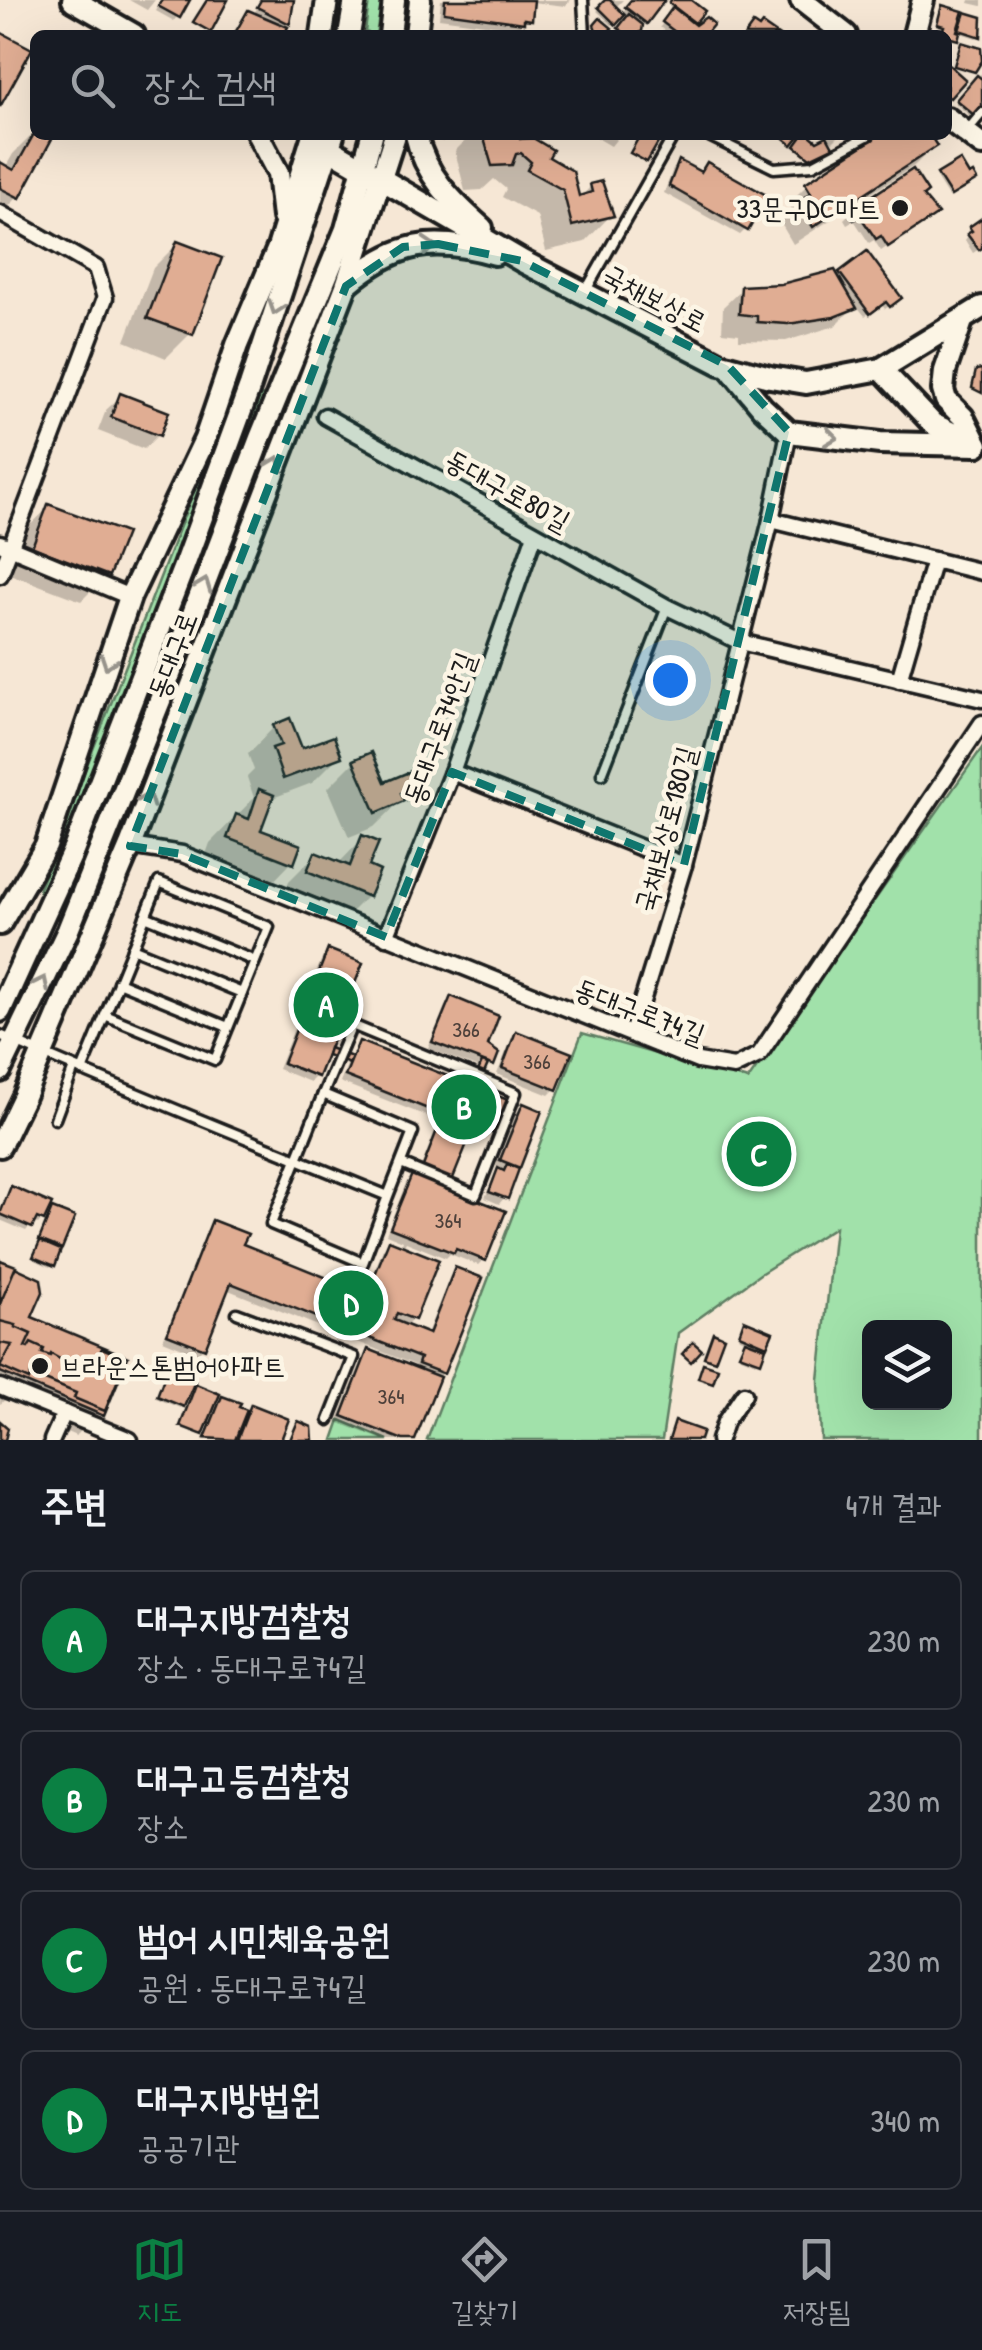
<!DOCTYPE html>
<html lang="ko">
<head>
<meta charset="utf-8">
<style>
  :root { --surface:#171b24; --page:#20242c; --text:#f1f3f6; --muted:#9ea1a6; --line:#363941; --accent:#0b8043 }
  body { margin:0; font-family:"Patrick Hand","Poor Story",sans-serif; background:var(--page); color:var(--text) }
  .controls { position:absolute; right:30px; bottom:30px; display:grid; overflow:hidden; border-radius:15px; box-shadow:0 10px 40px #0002 }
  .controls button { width:90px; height:90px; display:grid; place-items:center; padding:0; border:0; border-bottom:2px solid var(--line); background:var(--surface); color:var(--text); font:50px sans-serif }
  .you { position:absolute; left:670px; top:680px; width:35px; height:35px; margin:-25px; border:8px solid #fff; border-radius:50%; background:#1a73e8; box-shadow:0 0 0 15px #1a73e833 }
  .badge { display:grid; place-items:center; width:65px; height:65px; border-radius:50%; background:var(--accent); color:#fff; font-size:32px; font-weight:700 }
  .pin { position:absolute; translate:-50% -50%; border:5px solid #fff; box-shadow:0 2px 10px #0006 }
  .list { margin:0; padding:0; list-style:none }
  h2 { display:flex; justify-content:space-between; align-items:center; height:130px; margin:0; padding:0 40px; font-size:42px }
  h2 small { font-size:32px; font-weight:400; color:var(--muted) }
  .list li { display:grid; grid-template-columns:65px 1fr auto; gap:30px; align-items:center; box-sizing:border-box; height:140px; margin:0 20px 20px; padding:0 20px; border:2px solid var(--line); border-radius:15px }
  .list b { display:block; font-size:38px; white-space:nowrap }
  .list p { margin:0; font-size:32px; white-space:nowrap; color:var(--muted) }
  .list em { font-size:32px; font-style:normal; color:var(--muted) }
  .icon { flex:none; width:55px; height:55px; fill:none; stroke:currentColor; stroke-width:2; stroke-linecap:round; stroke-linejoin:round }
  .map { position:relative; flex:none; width:982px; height:1440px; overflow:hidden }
  .search { position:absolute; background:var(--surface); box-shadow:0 10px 40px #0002; left:30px; right:30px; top:30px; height:110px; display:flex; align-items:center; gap:25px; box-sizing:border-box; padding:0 35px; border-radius:15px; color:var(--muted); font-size:38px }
  .sheet { height:770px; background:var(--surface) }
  nav { display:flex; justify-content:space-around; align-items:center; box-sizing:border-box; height:140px; border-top:2px solid var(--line); background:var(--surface); font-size:28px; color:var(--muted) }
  nav a { display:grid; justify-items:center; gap:5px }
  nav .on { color:var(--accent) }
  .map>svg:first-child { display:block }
  .green { fill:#a1e1aa; stroke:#5e7e63; stroke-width:2.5; fill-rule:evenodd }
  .shadow { fill:#0003 }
  .building { fill:#e0ad93; stroke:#1c1c1c; stroke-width:2.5 }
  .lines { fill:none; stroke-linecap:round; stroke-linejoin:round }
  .lane-casing { stroke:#1c1c1c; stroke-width:15 }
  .street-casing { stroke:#1c1c1c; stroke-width:21 }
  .secondary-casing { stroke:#1c1c1c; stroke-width:28 }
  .lane { stroke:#fcf5e5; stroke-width:8 }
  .street { stroke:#fcf5e5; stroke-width:14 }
  .secondary { stroke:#fcf5e5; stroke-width:20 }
  .oneway { stroke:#97938b }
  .marked { fill:#0f766e; fill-opacity:0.2; stroke:#0f766e; stroke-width:8; stroke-dasharray:20 12; stroke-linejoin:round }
  .poi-dot { fill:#1c1c1c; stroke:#fcf5e5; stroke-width:4 }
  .labels { text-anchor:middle; stroke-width:9; stroke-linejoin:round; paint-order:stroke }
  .number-label { font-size:22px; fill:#4d403a }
  .poi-label { font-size:28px; fill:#1c1c1c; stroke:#fcf5e5; text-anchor:end }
  .street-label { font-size:28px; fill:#1c1c1c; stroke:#fcf5e5 }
</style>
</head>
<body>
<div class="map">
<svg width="982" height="1440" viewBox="0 0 982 1440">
  <rect width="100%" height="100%" fill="#f6e7d5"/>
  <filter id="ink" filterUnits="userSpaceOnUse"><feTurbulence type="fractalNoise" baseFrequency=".01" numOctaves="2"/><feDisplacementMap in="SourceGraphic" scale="20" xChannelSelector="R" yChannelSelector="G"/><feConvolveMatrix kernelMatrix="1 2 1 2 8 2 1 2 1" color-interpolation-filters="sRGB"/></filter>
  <g filter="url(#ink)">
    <g class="green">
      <polygon points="369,0 382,0 376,35 365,32"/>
      <polygon points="238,391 240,397 48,892 40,897 39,888 232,393"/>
      <polygon points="263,395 265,401 73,896 65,901 64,892 257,397"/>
      <polygon points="283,408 285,414 94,909 86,914 84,904 278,410"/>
      <path d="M982 748V1440H821L819 1380 835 1227 760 1274 678 1333 662 1440H427L582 1033 748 1080ZM870 1328H944V1402H870Z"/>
      <polygon points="340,1420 388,1440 333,1440"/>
    </g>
    <g class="shadow">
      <polygon points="129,0 155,0 147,10"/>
      <polygon points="162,0 187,0 174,21 156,11"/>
      <polygon points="262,0 291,0 288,23 278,35 230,35 249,13 253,15"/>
      <polygon points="441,0 571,0 565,6 532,2 529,19 515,28 439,18"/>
      <polygon points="608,0 623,0 615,8 622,14 633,0 661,0 635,35 621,35 618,32 629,18 623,13 612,25 597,11"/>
      <polygon points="674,0 687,0 701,12 690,24 702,35 669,35 660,27 674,10 669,6"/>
      <polygon points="970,0 982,0 982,6 969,3"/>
      <polygon points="941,10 956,24 965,15 982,20 979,36 976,38 958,32 954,41 941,35 943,28 936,26"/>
      <polygon points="982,73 982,104 971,117 955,103"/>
      <polygon points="35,132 35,135 51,135 18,197 0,215 0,165 5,168 13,154"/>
      <polygon points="437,135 453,135 442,142"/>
      <polygon points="471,135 516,135 518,141 546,158 578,200 591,186 611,215 585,242 546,251 537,216 502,197 506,189 494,179 482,190 465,191 455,151"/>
      <polygon points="592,135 620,135 611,146"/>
      <polygon points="824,135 840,135 833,142"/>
      <polygon points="884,135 927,135 934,146 915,165 793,244 780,222 792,210 788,204 807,185"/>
      <polygon points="679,163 700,174 708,165 746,229 740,235 664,193 673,169"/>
      <polygon points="938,176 968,179 972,182 948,197 936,178"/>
      <polygon points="920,197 932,216 881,251 874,240 869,243 854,220 847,224 844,219 850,213"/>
      <polygon points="982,221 982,247 973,253 965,240 968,236 966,233"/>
      <polygon points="177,244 190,334 166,358 125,341 153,268"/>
      <polygon points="841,273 895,302 885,309 881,304 865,316 856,305 835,326 786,341 739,340 739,334 722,332 723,307 743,288 782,287 837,277"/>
      <polygon points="121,396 158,435 144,449 98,431 106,410"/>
      <polygon points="49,507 107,575 81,601 7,573 22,533"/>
      <polygon points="274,727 300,751 339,756 312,783 270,799 257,832 292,862 266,889 202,865 210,843 254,798 247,777 254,770 248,754"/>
      <polygon points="354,762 384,785 419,783 374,827 349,837 328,788"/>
      <polygon points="363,838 367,896 341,922 282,898 289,881 315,855 338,864"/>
      <polygon points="328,952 316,1076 310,1082 278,1069 322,958"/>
      <polygon points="451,999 484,1046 492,1065 483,1070 475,1090 492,1133 486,1139 468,1132 450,1179 441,1188 484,1259 478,1265 450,1254 446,1258 406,1242 403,1248 413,1319 405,1327 426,1336 450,1276 456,1270 442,1373 436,1379 412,1440 383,1440 337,1422 363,1358 369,1352 414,1370 415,1365 226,1289 203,1348 197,1354 163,1340 207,1229 213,1223 240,1246 365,1295 383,1249 389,1242 401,1247 403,1241 386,1234 406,1183 412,1177 416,1179 439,1121 340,1082 348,1063 326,1055 330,1051 349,1059 359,1043 473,1089 481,1069 428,1048 445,1006"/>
      <polygon points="517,1034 555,1089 549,1095 497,1074 511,1040"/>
      <polygon points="523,1106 539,1112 505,1197 499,1204 485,1198 493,1178 502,1169 496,1166 517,1112"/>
      <polygon points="12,1189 42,1219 38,1224 33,1222 26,1231 0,1220 0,1211"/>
      <polygon points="50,1213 72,1219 50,1267 33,1259"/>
      <polygon points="0,1262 29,1319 102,1409 76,1436 50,1425 52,1420 5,1400 0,1404"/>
      <polygon points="743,1325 765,1344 756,1363 739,1356 747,1341 738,1337"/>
      <polygon points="166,1375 185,1399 197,1387 210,1411 223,1399 246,1413 252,1407 278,1440 204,1440 210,1425 202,1432 180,1423 190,1397 180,1408 156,1398"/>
    </g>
    <g class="building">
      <polygon points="162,0 190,0 180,18 158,6"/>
      <polygon points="207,0 228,0 211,32 193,22"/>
      <polygon points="261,0 294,0 290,24 257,7"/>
      <polygon points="445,0 534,0 532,20 524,19 524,23 444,12"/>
      <polygon points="605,0 610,0 625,15 616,25 598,7"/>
      <polygon points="631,0 665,0 647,24 625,7"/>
      <polygon points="671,0 691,0 705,11 695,23 669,3"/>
      <polygon points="942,5 963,11 957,31 960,32 958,40 941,35 944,26 937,24"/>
      <polygon points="673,7 695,25 706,17 714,24 705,35 679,35 662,22"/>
      <polygon points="248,10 288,27 284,35 234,35"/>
      <polygon points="965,12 982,17 981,37 959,30"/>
      <polygon points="629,14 643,25 642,31 638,35 619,35 622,31 618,28"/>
      <polygon points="600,18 612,28 605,35 598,35 594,25"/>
      <polygon points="753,24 759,28 762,24 778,35 745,35"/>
      <polygon points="0,32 32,49 0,107"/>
      <polygon points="961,42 981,48 982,61 975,72 954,66"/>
      <polygon points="947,63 966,80 950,98 947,96"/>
      <polygon points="977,75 982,79 982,108 975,116 956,100"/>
      <polygon points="35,132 35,135 54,135 20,198 0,188 0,162 14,170"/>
      <polygon points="483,135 519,135 520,139 533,138 553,150 549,157 573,171 579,196 592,192 590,184 602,181 614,216 572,226 563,190 527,170 531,162 521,153 516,154 512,165 492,166"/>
      <polygon points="640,135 662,136 647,162 630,153"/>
      <polygon points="780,135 800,135 792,145"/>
      <polygon points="803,135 810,135 817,141 827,136 833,147 810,158 795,146"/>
      <polygon points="879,135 930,135 937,146 813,227 797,202 811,193 805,183"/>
      <polygon points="679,160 701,172 707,162 768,196 748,231 669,186"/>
      <polygon points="960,160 969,175 973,173 977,180 951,196 937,174"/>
      <polygon points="913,169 928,192 923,196 938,214 888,247 881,236 876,239 860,216 854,220 849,211"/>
      <polygon points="982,218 982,248 979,250 967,234 972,231 969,227"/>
      <polygon points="177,241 222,258 193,335 147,318"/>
      <polygon points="867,251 902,298 890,307 886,302 870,314 839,272"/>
      <polygon points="835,270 857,308 834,317 788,324 757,322 757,316 739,314 741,286 781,284"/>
      <polygon points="982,369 982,393 972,388 976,370"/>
      <polygon points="120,393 169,412 160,436 111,417"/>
      <polygon points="48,504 126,533 109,576 32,547"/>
      <polygon points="290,718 302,748 334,736 342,757 283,779 272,748 281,745 273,725"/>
      <polygon points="372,752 385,782 416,769 422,784 401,793 404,801 376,813 353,760"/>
      <polygon points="259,789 274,795 261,830 301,845 294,864 227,838 236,814 249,819"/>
      <polygon points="362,835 379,842 369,866 380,871 369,897 307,871 315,852 350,866"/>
      <polygon points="328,949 363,963 318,1077 283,1063"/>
      <polygon points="451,996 499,1016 488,1045 499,1053 494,1066 432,1042"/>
      <polygon points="516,1031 572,1053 557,1090 502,1068"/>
      <polygon points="359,1041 508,1100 494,1134 474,1126 452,1181 422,1169 443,1115 345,1076"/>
      <polygon points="329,1048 352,1057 349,1064 327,1055"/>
      <polygon points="482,1062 488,1064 478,1088 472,1086"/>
      <polygon points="523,1103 542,1111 520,1168 500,1160"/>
      <polygon points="507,1164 519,1169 508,1199 489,1192 498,1168 504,1171"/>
      <polygon points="412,1174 506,1211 486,1261 456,1249 454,1253 390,1228"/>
      <polygon points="11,1186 52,1204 44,1221 37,1218 32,1228 0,1214"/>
      <polygon points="52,1208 75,1217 62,1249 39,1240"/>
      <polygon points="212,1220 248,1234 243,1244 367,1294 389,1240 439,1260 415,1320 397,1313 394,1320 429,1334 455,1267 483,1278 444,1374 418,1364 420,1358 231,1283 205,1349 167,1334"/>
      <polygon points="40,1241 61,1250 55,1266 33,1257"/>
      <polygon points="0,1260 41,1279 43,1292 32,1317 128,1357 104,1416 0,1372"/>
      <polygon points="0,1260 16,1266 0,1304"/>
      <polygon points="744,1320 773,1332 767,1346 739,1334"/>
      <polygon points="0,1321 16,1325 15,1327 31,1334 25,1347 28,1348 31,1343 44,1349 42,1353 50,1356 51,1354 72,1366 73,1363 83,1370 85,1365 93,1368 102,1348 121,1356 118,1362 124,1365 105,1411 74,1398 76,1393 31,1374 29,1380 0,1367 12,1345 0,1343"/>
      <polygon points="713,1332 724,1337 715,1361 704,1357"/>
      <polygon points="745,1340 766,1348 761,1362 739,1354"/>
      <polygon points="693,1342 702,1350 691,1362 682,1354"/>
      <polygon points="368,1349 440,1377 415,1440 403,1440 342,1416"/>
      <polygon points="703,1363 718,1368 713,1383 698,1378"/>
      <polygon points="167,1370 195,1381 184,1407 157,1396"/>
      <polygon points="196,1384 220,1394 203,1435 180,1426"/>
      <polygon points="222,1396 241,1403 239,1407 247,1410 235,1440 205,1438"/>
      <polygon points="251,1404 289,1419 281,1440 237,1440"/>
      <polygon points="0,1421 8,1428 5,1440 0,1440"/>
      <polygon points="298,1421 312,1427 313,1440 290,1440"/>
      <polygon points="675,1421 703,1431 700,1440 669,1440"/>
    </g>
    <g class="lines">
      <g class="lane-casing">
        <g id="lane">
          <polyline points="583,0 585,35"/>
          <polyline points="966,132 982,113"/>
          <polyline points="707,135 774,168 813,165 869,135"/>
          <polyline points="585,292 674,135"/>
          <polyline points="602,774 667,607"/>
          <polyline points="145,916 255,961"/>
          <polyline points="132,948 242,993"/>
          <polyline points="118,982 228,1027"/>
          <path d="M0 1035C128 1092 259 1143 388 1196L363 1263 271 1224 323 1094 413 1132 388 1196"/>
          <path d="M82 1071C108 1008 134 945 159 882L269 927 215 1060 105 1015"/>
          <polyline points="323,1094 352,1025 516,1093 476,1195 401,1164"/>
          <polyline points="55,1119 74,1068"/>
          <polyline points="237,1313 354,1357 329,1420"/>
        </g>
      </g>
      <g class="street-casing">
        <g id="street">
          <polyline points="0,213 96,268 105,298 0,575"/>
          <polyline points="325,416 667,607 740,642 982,699"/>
          <polyline points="771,520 982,572"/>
          <polyline points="0,543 130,597"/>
          <polyline points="899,680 934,560"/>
          <polyline points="452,772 684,865"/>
          <polyline points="130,846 182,854 698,1061 734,1067 759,1055 982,723"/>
          <polyline points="386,937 452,772 535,534"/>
          <polyline points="632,1034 684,865 771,520 789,432"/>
          <polyline points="0,1387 130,1440"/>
          <polyline points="52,1440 64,1413"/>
          <polyline points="719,1440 725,1422 744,1394"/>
        </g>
      </g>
      <g class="secondary-casing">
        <g id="secondary">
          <polyline points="73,0 134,35"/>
          <polyline points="801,0 846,35"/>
          <polyline points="322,35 327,0"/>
          <polyline points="349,35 355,0"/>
          <polyline points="390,35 394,0"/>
          <polyline points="416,35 420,0"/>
          <polyline points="914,35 923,0"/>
          <polyline points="947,118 982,145"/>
          <polyline points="258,135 278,173 283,217"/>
          <path d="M416 135C425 175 452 202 482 228"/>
          <polyline points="323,145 522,261 721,364 770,377 806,383 881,369 982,307"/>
          <path d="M347 284C397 242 432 236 495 254"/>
          <polyline points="962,321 945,371 943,390 946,400 963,417 977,445"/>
          <polyline points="728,366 762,407 789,432 880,443 977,445"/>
          <polyline points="881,369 933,424 971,442"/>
          <polyline points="0,924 46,846 130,597 205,439 237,345 278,248 313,135"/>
          <polyline points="0,1011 74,849 184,566 250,386 333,135"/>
          <polyline points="0,1071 68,930 161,698 260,438 346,229 372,135"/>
          <polyline points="0,1146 24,1096 130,846 346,286 395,135"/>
        </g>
      </g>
      <use href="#lane" class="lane"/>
      <use href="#street" class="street"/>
      <use href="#secondary" class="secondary"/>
    </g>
    <defs><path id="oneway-chevron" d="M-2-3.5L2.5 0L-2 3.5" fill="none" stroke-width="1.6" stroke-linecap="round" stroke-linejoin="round" transform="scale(2.5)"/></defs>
    <g class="oneway">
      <use href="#oneway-chevron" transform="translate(429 246) rotate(-3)"/>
      <use href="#oneway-chevron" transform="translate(276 308) rotate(109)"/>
      <use href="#oneway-chevron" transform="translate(831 437) rotate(7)"/>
      <use href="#oneway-chevron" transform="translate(276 463) rotate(-69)"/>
      <use href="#oneway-chevron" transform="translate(204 585) rotate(-69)"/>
      <use href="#oneway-chevron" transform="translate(108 662) rotate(109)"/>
      <use href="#oneway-chevron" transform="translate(147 799) rotate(-69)"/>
      <use href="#oneway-chevron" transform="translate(42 983) rotate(-64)"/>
    </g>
  </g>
  <path class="marked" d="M438 244 522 261 728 366 789 432 684 865 452 772 386 937 182 854 130 846 346 286 403 247Z"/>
  <g class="poi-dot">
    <circle cx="900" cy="208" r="10"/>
    <circle cx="40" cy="1366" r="10"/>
  </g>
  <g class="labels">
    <g class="number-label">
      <text x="466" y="1037">366</text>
      <text x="537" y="1069">366</text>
      <text x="448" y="1228">364</text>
      <text x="391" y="1404">364</text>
    </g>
    <g class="poi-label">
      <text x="880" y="218">33문구DC마트</text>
      <text x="60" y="1376" text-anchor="start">브라운스톤범어아파트</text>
    </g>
    <g class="street-label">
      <text transform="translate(655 298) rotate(28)" y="10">국채보상로</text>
      <text transform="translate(508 490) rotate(29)" y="10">동대구로80길</text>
      <text transform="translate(172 655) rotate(-69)" y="10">동대구로</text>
      <text transform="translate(439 728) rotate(-70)" y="10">동대구로74안길</text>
      <text transform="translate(665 829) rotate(-75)" y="10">국채보상로180길</text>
      <text transform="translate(640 1011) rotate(21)" y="10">동대구로74길</text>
    </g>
  </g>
</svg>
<div class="controls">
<button><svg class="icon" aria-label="layers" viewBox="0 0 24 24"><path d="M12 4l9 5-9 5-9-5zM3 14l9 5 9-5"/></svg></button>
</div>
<div class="you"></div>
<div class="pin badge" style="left:326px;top:1005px">A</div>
<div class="pin badge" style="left:464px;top:1107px">B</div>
<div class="pin badge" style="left:759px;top:1154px">C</div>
<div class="pin badge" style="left:351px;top:1303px">D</div>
<div class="search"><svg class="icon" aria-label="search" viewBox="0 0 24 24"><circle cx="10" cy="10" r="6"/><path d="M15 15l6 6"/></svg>장소 검색</div>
</div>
<section class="sheet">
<h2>주변<small>4개 결과</small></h2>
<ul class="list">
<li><span class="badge">A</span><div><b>대구지방검찰청</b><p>장소 · 동대구로74길</p></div><em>230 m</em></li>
<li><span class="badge">B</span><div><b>대구고등검찰청</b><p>장소</p></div><em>230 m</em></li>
<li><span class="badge">C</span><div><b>범어 시민체육공원</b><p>공원 · 동대구로74길</p></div><em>230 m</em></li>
<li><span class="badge">D</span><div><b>대구지방법원</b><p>공공기관</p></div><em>340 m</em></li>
</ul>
</section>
<nav>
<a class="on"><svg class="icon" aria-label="map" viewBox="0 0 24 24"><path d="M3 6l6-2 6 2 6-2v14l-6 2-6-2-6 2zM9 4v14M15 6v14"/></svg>지도</a>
<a><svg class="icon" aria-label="directions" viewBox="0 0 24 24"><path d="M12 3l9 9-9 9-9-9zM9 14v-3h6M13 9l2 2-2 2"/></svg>길찾기</a>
<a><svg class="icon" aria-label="saved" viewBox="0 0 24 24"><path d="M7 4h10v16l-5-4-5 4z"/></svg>저장됨</a>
</nav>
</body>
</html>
